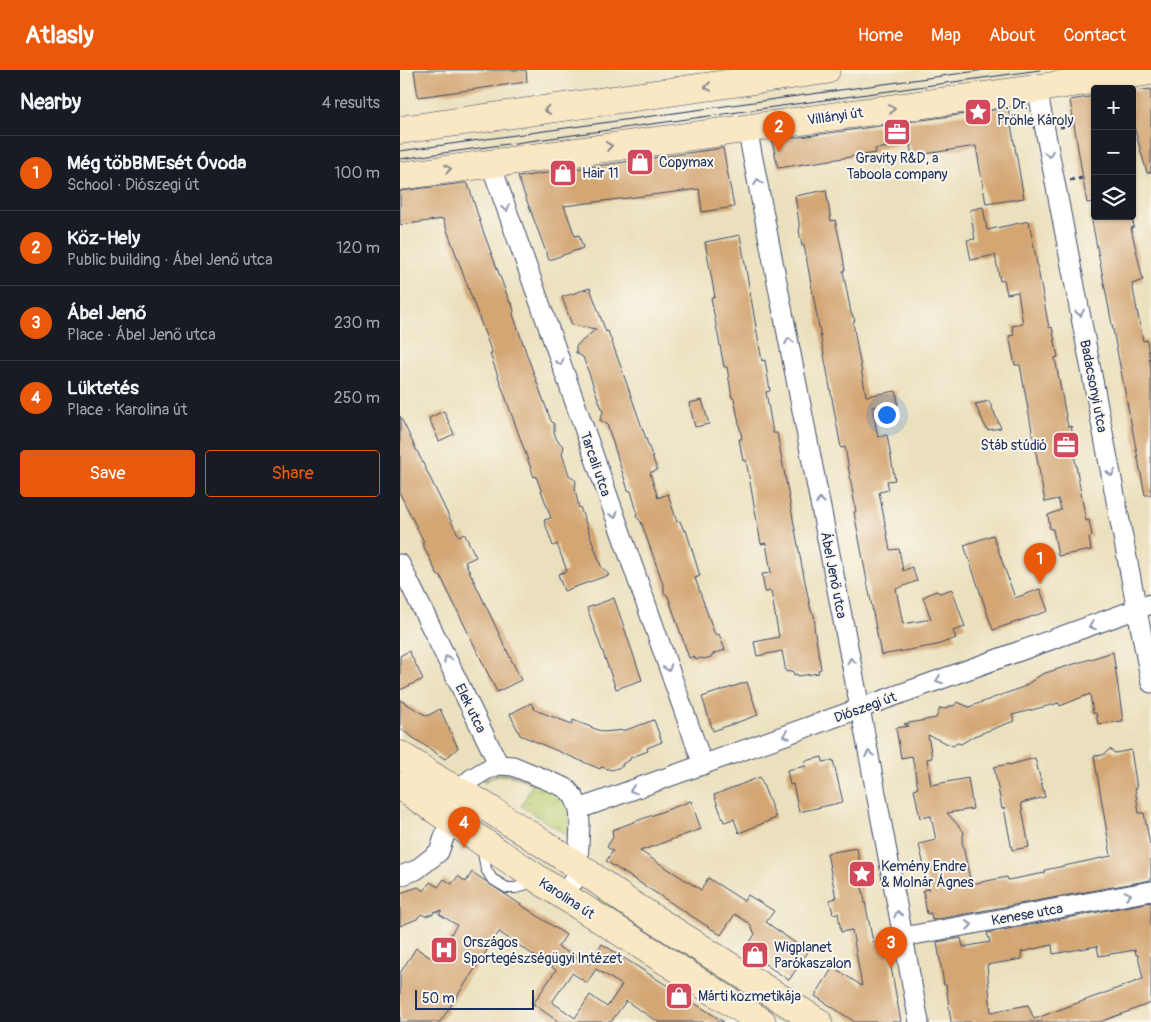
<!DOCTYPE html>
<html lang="en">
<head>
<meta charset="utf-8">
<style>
  :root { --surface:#171b24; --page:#20242c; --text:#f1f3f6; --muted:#9ea1a6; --line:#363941; --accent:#ea580c }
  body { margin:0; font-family:Pangolin,sans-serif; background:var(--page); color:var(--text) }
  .controls { position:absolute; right:15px; top:15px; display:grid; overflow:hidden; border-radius:5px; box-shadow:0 1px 4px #0004 }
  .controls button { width:45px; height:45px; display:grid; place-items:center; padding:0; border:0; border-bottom:1px solid var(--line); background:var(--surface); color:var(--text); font:25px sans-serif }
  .scale { position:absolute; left:15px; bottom:12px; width:119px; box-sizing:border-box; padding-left:5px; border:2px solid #1b2f5e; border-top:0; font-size:14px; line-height:18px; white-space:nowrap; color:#1b2f5e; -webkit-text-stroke:4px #fbf7ec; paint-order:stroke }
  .you { position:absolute; left:486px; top:344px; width:18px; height:18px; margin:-12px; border:4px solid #fff; border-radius:50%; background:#1a73e8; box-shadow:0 0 0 8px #1a73e833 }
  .badge { display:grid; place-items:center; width:32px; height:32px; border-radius:50%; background:var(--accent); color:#fff; font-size:16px; font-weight:700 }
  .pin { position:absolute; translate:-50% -41px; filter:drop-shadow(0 1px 2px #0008) }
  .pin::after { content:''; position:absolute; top:26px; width:18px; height:15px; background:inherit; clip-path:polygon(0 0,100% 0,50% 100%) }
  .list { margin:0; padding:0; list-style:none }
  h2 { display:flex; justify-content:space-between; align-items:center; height:65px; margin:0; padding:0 20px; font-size:21px }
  h2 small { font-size:16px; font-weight:400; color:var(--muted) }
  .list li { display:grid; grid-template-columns:32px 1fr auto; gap:15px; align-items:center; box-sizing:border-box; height:75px; padding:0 20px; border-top:1px solid var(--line) }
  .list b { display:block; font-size:19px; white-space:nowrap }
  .list p { margin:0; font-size:16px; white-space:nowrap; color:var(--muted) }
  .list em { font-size:16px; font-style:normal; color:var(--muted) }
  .actions { display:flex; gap:10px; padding:15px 20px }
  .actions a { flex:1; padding:11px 0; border:1px solid var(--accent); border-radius:5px; text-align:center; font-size:18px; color:var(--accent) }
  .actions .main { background:var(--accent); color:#fff }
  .icon { flex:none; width:28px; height:28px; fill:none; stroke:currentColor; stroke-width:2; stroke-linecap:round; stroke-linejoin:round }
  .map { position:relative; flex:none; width:751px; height:952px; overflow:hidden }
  header { display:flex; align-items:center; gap:30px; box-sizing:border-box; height:70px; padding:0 25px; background:var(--accent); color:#fff }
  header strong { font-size:24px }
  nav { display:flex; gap:28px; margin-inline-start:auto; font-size:18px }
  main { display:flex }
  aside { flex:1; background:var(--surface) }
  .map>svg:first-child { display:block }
  .grass { fill:url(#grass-tufts); stroke:#697e67 }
  .building { fill:#d3a673; fill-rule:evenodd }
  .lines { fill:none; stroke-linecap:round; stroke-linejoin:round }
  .lane-casing { stroke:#3a4a6c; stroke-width:12 }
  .street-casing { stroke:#3a4a6c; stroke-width:21 }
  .secondary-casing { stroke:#3a4a6c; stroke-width:29 }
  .path { stroke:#3a4a6c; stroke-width:3; stroke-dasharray:4 4; stroke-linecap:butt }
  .lane { stroke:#fff; stroke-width:10 }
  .street { stroke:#fff; stroke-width:19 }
  .secondary { stroke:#fae7c3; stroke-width:28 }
  .tram { stroke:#1b2f5e; stroke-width:1 }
  .oneway { stroke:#8a8b90 }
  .oneway2 { stroke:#8d97ae }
  .labels { text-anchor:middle; stroke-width:4; stroke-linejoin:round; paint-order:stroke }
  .poi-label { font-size:14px; fill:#1b2f5e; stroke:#fbf7ec; text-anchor:start }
  .street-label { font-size:14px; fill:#1b2f5e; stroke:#fbf7ec }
</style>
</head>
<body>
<header>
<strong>Atlasly</strong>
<nav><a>Home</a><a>Map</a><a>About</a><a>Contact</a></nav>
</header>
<main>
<aside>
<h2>Nearby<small>4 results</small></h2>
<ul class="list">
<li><span class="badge">1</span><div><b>Még töbBMEsét Óvoda</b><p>School · Diószegi út</p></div><em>100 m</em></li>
<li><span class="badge">2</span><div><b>Köz-Hely</b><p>Public building · Ábel Jenő utca</p></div><em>120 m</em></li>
<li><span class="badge">3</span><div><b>Ábel Jenő</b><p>Place · Ábel Jenő utca</p></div><em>230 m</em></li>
<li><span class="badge">4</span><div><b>Lüktetés</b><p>Place · Karolina út</p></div><em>250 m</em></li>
</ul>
<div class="actions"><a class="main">Save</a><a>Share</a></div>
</aside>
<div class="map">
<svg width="751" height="952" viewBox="0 0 751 952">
  <defs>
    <pattern id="grass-tufts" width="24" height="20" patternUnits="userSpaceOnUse" patternTransform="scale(1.25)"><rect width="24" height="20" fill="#b7cc70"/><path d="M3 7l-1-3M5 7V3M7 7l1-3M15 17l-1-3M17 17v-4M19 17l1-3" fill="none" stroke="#94a65f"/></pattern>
  </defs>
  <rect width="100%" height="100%" fill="#fbf7ec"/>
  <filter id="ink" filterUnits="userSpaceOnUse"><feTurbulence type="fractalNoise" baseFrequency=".02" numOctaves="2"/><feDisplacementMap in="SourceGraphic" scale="10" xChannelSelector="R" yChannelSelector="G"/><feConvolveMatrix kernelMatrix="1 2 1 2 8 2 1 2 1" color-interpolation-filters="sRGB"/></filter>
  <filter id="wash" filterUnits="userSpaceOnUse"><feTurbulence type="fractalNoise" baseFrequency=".0096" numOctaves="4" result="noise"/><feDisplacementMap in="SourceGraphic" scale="20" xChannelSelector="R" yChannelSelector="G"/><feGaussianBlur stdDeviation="1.12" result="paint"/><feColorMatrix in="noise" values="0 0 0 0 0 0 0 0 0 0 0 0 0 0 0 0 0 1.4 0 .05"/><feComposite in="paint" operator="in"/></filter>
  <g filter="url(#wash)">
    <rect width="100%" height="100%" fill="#ebe0bd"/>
    <g class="grass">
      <path d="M102 702 145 715 165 728 170 752 171 768 121 736 133 714C117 706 101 700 85 712L82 710Z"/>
      <polygon points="202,823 402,952 377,952 195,834"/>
    </g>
    <g id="blocks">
      <g class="building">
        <polygon points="14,0 126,0 127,12 18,27"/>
        <polygon points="751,19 751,102 747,103 732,50 732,21"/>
        <polygon points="695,26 695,132 687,133 670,30"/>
        <polygon points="608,38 624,128 586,134 576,76 512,86 510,74 475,79 476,83 378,98 372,71"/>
        <polygon points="323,78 334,137 302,142 299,119 164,136 175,166 179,165 183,178 149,190 118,107"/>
        <polygon points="65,113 68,114 83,161 110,233 112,234 114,241 113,244 127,285 151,351 154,354 154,362 157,370 164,377 162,384 169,405 176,411 175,419 179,438 180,437 201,496 209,505 164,521 158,504 167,501 157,474 153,476 144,450 151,448 136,406 134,407 90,284 92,283 43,149 0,155 0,121"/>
        <polygon points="426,120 431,151 435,150 442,181 445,200 443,201 451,243 455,250 453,253 466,326 496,321 498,334 472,337 478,367 487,365 495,410 487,411 489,420 479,422 490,480 499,479 503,501 512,497 517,511 496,519 503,554 531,549 523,527 536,521 540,523 552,519 565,557 553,561 556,568 537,575 481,585 454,442 456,442 445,377 441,378 404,175 402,176 399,160 400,159 395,126"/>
        <polygon points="583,137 587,160 629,151 649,258 652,257 658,287 655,288 668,357 671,356 676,384 674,384 686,451 689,450 692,466 689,467 691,480 658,486 653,459 650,459 648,445 661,440 658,429 645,432 620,295 615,295 609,266 614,265 612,256 623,254 618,222 607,224 604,210 600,211 595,185 571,190 567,170 575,169 570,140"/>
        <polygon points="691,146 732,146 734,157 731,158 743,210 732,214 743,271 747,270 751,300 751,425 745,425"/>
        <polygon points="340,165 362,291 365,290 370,321 366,322 373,363 377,363 402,497 411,541 414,545 415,554 414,557 421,599 418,600 419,603 398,606 397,604 394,605 393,601 386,602 382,581 357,586 354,572 379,567 371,521 365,522 362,504 371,503 366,473 361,474 346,390 343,391 339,369 342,369 334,328 332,328 327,297 324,297 311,228 315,227 305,172"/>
        <polygon points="190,218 206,262 208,261 217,286 257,400 250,403 258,428 268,424 277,452 280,451 284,461 286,460 300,506 295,508 315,565 319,564 325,580 313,584 311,587 304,589 301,588 296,590 294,586 289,588 268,526 264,523 264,517 255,491 241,452 236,446 237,442 231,421 228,420 207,354 200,350 203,342 183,287 176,283 176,276 196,259 172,255 162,227"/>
        <polygon points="302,330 309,354 295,357 289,333"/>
        <polygon points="589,331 601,358 587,360 575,334"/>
        <polygon points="44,341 54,364 39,371 29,348"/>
        <polygon points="0,346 54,457 59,466 64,463 76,487 65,492 121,610 97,622 40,505 38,506 22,473 24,472 0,424"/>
        <polygon points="593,465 615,528 640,519 648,541 593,560 564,475"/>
        <polygon points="214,528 242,610 216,619 187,538"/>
        <polygon points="9,581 23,609 0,620 0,586"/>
        <polygon points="713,582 723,651 698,654 696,643 693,643 690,624 660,636 659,633 612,645 614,651 574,666 561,674 557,673 553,676 528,665 532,688 527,689 531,715 568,708 573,739 547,743 564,762 562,771 571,814 607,807 608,810 645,803 645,800 711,786 694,686 703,685 710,679 715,683 731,680 737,718 735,719 739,743 744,743 750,775 751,775 751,810 532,850 531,843 527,844 523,820 529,819 519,774 536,770 531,746 520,748 514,719 518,718 512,686 501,688 496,658 509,656 504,654 536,648 540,638 545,639 549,636 554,636 557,632 569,637 623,617 642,604"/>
        <polygon points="347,612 358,645 313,661 302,627"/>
        <polygon points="0,630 27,646 40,639 58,678 45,689 0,659"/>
        <polygon points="131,633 135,640 172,654 173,650 203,662 226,660 254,650 262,672 247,678 248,681 230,688 230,690 222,694 223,696 212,700 201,697 200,699 120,665 110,644"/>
        <polygon points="422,687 423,692 433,690 443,732 399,742 393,714 390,715 387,700 406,696 405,691"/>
        <polygon points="635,688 645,727 621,733 629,777 612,780 604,738 602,739 594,697 609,694 609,695"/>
        <polygon points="360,707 376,748 339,763 334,749 324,752 314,725"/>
        <polygon points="291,731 301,759 240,781 301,820 308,808 344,831 348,825 374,841 366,852 408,882 389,910 345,881 355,864 349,853 335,844 321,865 206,791 213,781 207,777 213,767 212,760"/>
        <polygon points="457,778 462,807 460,807 473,872 486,870 501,952 455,952 415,926 433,897 462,916 452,860 441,862 438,843 433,844 430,830 436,828 427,783"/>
        <path d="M72 802 166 865 158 877 189 894 202 874 324 952H258L226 931 211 952H159L133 934 156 900 99 862 40 952H0V903L16 878 34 890 57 855 39 844 42 840 37 842 35 841 33 844 25 846 21 844 17 849 0 856V823L18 817 24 821 30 812 38 817 44 809 52 814 58 806 66 812ZM196 899 222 915 207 937 190 925 175 948 152 932 172 903 187 913Z"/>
        <path d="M751 832V933L700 952H551L546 915H544L537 872 561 868 563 877 590 872 587 863ZM652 875 653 884 697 876 699 886 735 880 736 885H738L743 909 634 949 628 935 591 942 587 895 622 889 621 882Z"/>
      </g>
    </g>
  </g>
  <g filter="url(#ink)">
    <use href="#blocks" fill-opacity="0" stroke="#3a4a6c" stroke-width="1"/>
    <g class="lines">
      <g class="lane-casing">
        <polyline id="lane" points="82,777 86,799 92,809 107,818 116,818 134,811"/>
      </g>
      <g class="street-casing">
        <g id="street">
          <polyline points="637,18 751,613"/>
          <polyline points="347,58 460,638 519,952"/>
          <polyline points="90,92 303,695"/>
          <polyline points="0,494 99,695"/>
          <polyline points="179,739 751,534"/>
          <polyline points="0,806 16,800 39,782 50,750 49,739 58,720 71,709 86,700 99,695 113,696 166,718 174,727 179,739 180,753 178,796 175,810 166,819 153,819"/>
          <polyline points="503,867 751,821"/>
        </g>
      </g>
      <g class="secondary-casing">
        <g id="secondary">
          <polyline points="0,60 426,0"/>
          <polyline points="0,106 620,21 751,1"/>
          <polyline points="0,685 40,711 80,733 178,796 226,831 418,952"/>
          <polyline points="0,716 153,819 362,952"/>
        </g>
      </g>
      <g class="path">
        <polyline points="660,57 674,55"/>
        <polyline points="670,110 683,108"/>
      </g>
      <use href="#lane" class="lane"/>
      <use href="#street" class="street"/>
      <use href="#secondary" class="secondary"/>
      <g class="tram">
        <polyline points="0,81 585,0"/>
        <polyline points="0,89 640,0"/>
      </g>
    </g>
    <defs><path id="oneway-chevron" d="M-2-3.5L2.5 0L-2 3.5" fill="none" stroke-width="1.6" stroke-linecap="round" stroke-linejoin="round" transform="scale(1.25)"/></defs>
    <g class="oneway">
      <use href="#oneway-chevron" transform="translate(308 17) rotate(172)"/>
      <use href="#oneway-chevron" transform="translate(492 39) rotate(-8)"/>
      <use href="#oneway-chevron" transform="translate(147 40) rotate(172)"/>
      <use href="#oneway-chevron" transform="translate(209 76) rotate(-8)"/>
      <use href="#oneway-chevron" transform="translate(48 99) rotate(-8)"/>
    </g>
    <g class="oneway2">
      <use href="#oneway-chevron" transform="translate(649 84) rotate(79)"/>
      <use href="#oneway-chevron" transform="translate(358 112) rotate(-101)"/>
      <use href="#oneway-chevron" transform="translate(106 138) rotate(71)"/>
      <use href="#oneway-chevron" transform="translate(680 243) rotate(79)"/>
      <use href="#oneway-chevron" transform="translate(389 271) rotate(-101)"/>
      <use href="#oneway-chevron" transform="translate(160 292) rotate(71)"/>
      <use href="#oneway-chevron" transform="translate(711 403) rotate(79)"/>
      <use href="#oneway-chevron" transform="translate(420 431) rotate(-101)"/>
      <use href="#oneway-chevron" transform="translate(214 445) rotate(71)"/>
      <use href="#oneway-chevron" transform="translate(692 556) rotate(160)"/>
      <use href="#oneway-chevron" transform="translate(47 589) rotate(-116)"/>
      <use href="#oneway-chevron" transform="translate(451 591) rotate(-101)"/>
      <use href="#oneway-chevron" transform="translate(268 598) rotate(71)"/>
      <use href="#oneway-chevron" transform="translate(539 610) rotate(160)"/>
      <use href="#oneway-chevron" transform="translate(386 665) rotate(160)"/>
      <use href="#oneway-chevron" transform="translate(469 684) rotate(-100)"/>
      <use href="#oneway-chevron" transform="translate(233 720) rotate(161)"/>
      <use href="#oneway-chevron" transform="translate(728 825) rotate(-10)"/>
      <use href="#oneway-chevron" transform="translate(498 844) rotate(-102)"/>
      <use href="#oneway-chevron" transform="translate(569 855) rotate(-10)"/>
    </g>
  </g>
  <defs>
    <g id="sight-square" transform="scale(1.4375)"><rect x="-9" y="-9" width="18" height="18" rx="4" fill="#d1495b" stroke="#fbf7ec"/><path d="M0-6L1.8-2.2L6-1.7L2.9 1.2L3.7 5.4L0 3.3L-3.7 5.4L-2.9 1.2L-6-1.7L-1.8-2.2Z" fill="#fff"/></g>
    <g id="office-square" transform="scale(1.4375)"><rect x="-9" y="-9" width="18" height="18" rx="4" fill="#d1495b" stroke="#fbf7ec"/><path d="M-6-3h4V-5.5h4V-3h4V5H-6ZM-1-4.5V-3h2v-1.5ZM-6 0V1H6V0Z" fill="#fff"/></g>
    <g id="shop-square" transform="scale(1.4375)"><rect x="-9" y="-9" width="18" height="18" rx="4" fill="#d1495b" stroke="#fbf7ec"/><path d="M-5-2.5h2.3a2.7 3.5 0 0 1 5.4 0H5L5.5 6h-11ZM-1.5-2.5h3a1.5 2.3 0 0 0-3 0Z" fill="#fff"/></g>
    <g id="hospital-square" transform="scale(1.4375)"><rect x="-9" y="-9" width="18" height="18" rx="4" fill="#d1495b" stroke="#fbf7ec"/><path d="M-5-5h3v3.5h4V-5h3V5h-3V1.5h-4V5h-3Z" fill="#fff"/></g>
  </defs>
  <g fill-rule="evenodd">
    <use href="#sight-square" x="578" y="42"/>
    <use href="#office-square" x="497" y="62"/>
    <use href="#shop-square" x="240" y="92"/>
    <use href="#shop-square" x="163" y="103"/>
    <use href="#office-square" x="666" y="375"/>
    <use href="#sight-square" x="462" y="804"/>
    <use href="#hospital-square" x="44" y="880"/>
    <use href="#shop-square" x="355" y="885"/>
    <use href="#shop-square" x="279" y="926"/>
  </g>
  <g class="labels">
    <g class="poi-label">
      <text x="597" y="39">D. Dr.<tspan x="597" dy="16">Pröhle Károly</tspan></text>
      <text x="497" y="93" text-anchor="middle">Gravity R&amp;D, a<tspan x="497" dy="16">Taboola company</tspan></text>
      <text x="259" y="97">Copymax</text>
      <text x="182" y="108">Hair 11</text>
      <text x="647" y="380" text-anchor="end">Stáb stúdió</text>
      <text x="481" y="801">Kemény Endre<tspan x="481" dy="16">&amp; Molnár Ágnes</tspan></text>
      <text x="63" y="877">Országos<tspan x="63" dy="16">Sportegészségügyi Intézet</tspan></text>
      <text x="374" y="882">Wigplanet<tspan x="374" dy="16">Parókaszalon</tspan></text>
      <text x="298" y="931">Márti kozmetikája</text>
    </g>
    <g class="street-label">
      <text transform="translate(435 46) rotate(-8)" y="5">Villányi út</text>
      <text transform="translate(694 316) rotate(79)" y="5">Badacsonyi utca</text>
      <text transform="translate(196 394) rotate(71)" y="5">Tarcali utca</text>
      <text transform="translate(434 505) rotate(79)" y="5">Ábel Jenő utca</text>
      <text transform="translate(465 637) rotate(-20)" y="5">Diószegi út</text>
      <text transform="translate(71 638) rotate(64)" y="5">Elek utca</text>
      <text transform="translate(167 828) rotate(33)" y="5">Karolina út</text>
      <text transform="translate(627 844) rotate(-10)" y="5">Kenese utca</text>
    </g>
  </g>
</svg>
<div class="controls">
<button>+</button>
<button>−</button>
<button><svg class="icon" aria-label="layers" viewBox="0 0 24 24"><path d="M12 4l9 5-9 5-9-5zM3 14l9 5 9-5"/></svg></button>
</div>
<div class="scale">50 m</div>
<div class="you"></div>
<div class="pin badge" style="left:640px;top:514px">1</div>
<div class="pin badge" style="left:379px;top:82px">2</div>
<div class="pin badge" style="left:491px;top:898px">3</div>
<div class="pin badge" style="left:64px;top:778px">4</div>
</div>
</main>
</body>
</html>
